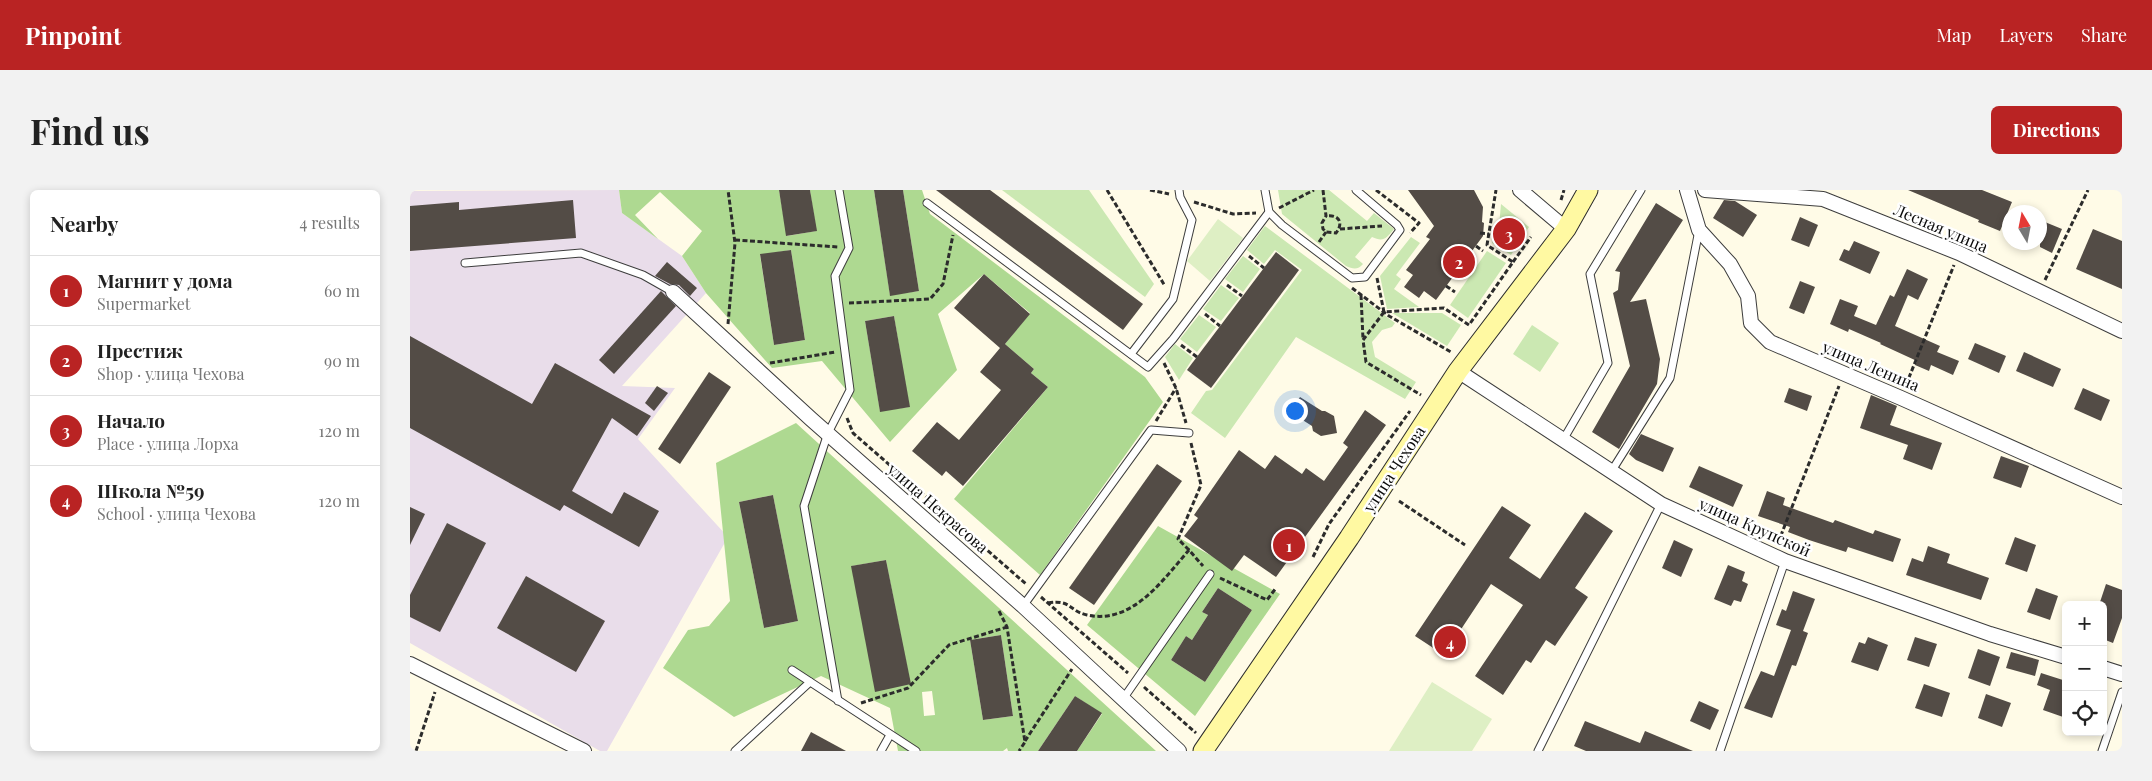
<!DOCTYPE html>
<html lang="en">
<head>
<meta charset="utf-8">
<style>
  :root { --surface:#fff; --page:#f2f2f2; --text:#222; --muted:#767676; --line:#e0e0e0; --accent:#b92323 }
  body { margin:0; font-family:"Playfair Display",serif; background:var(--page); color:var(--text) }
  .controls { position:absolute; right:15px; bottom:15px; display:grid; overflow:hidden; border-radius:8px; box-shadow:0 2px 8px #0003 }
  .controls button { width:45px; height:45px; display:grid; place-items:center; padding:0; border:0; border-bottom:1px solid var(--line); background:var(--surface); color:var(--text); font:25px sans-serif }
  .compass { position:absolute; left:1592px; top:15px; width:45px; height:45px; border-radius:50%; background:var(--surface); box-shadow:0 2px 8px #0003; rotate:350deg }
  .you { position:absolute; left:884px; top:220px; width:18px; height:18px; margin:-12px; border:4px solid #fff; border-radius:50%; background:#1a73e8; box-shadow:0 0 0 8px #1a73e833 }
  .badge { display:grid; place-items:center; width:32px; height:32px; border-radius:50%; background:var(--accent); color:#fff; font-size:16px; font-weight:700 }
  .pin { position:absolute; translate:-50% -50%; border:2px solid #fff; box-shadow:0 1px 5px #0006 }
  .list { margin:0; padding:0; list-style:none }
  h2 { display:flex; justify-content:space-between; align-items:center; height:65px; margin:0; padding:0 20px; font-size:21px }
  h2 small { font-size:16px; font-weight:400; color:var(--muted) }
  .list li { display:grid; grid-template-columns:32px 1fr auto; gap:15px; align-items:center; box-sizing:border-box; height:70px; padding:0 20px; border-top:1px solid var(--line) }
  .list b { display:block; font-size:19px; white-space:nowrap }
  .list p { margin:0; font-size:16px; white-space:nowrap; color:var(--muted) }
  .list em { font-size:16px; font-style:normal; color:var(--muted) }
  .icon { flex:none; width:28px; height:28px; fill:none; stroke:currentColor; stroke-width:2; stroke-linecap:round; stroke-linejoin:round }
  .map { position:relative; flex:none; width:1712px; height:561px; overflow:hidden; border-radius:8px }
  header { display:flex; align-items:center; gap:30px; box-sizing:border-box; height:70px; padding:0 25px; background:var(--accent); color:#fff }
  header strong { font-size:24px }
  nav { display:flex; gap:28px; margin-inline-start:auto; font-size:18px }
  .intro { display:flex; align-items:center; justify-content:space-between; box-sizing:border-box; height:120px; padding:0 30px }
  h1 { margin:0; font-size:35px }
  .button { padding:12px 22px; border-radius:8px; background:var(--accent); color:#fff; font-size:18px; font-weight:700 }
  main { display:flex; gap:30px; padding:0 30px }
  aside { flex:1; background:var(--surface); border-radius:8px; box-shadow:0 2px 8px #0003 }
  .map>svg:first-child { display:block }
  .industrial { fill:#e9ddea }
  .green { fill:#cbe8b2 }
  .forest { fill:#aed991; fill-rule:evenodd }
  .pitch { fill:#deefc4 }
  .building { fill:#534c46 }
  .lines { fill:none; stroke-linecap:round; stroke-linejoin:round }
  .service-casing { stroke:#3d3d3d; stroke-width:9 }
  .minor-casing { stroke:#3d3d3d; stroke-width:16 }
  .secondary-casing { stroke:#2c2c2c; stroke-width:21 }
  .path { stroke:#2c2c2c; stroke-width:3; stroke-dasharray:5 2.5; stroke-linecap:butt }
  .service { stroke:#fff; stroke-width:7 }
  .minor { stroke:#fff; stroke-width:14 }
  .secondary { stroke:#fff9a2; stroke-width:19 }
  .labels { text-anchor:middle; stroke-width:5; stroke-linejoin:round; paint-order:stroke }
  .street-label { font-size:16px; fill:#0a0a0a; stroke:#fff }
</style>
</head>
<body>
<header>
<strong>Pinpoint</strong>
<nav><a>Map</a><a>Layers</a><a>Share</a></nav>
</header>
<div class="intro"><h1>Find us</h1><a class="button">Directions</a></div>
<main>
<aside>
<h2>Nearby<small>4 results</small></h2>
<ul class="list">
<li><span class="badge">1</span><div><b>Магнит у дома</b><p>Supermarket</p></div><em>60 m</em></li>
<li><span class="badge">2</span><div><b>Престиж</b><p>Shop · улица Чехова</p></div><em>90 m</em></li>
<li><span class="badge">3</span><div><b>Начало</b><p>Place · улица Лорха</p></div><em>120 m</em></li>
<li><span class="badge">4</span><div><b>Школа №59</b><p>School · улица Чехова</p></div><em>120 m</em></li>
</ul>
</aside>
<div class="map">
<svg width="1712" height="561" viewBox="0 0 1712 561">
  <rect width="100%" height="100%" fill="#fffbe7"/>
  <polygon class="industrial" points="209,0 212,23 272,66 296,103 212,196 265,198 228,249 318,347 197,561 190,561 0,453 0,1"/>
  <g class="green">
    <polygon points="592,0 679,0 744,94 735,107"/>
    <path d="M868 0H919L957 31 964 23 984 39C976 49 973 52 962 47L945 67 953 74C948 80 943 79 936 76L872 24Z"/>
    <polygon points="1091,14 1119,37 1101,65 1082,53 1089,36"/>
    <polygon points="855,36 985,133 982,137 972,140 962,152 965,167 1006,192 995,209 886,147 815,248 781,223 796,201 802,200 892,80 865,60 854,74 837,60"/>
    <polygon points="1001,47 1010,53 986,85 991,89 984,99 1009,117 977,119 970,86"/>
    <polygon points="1077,61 1096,73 1058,128 1040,115"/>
    <polygon points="833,66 850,79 833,102 815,89"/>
    <polygon points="811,95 829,108 811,131 793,119"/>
    <polygon points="982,123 1032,123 1051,135 1037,156"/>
    <polygon points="789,125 806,137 787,162 770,149"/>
    <polygon points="1122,135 1149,153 1130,182 1103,164"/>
    <polygon points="765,154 783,168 769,190 755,167"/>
  </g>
  <g class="forest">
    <path d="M209 0H369L377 46 406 41 400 0H464L480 105 509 101 493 0H512L520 24 735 187 753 212 630 385 544 309 638 197 621 183 624 179 595 154 620 123 574 84 528 124 547 180 480 252 412 171 362 178 296 103 272 66 292 41 250 2 225 25 248 49 212 23ZM381 60 395 150 364 155 350 65ZM484 126 499 217 470 221 455 131Z"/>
    <path d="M386 233 746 561H667L692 524 665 506 628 561H598L597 558 593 561H488L480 518 411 486 324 527 253 478 278 440 299 436 320 411 306 273ZM363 305 388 431 354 438 329 312ZM476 370 500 494 442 376ZM591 445 603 526 573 530 560 450ZM522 501 525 525 514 526 512 502Z"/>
    <path d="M748 336 870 404 785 526 677 435ZM808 398 842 420 795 492 761 470 776 446 782 450 798 425 792 422Z"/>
  </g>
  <g class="pitch">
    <polygon points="808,29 833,48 800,91 777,71"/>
    <polygon points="1022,492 1082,529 1062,561 979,561"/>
  </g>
  <g class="building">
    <polygon points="369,0 400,0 407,41 376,46"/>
    <polygon points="464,0 493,0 509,101 480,106"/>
    <polygon points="526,0 580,0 733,114 713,140"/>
    <polygon points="998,0 1064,0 1073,17 1072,32 1074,33 1073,46 1026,110 1014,101 1009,108 994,97 1003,85 996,80 1020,49 1016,47 1024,36"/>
    <polygon points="1498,0 1572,0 1602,12 1590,41 1568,32 1569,30"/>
    <polygon points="163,10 166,48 0,61 0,16 49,12 49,20"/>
    <polygon points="1314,10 1325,11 1347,25 1333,47 1303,28"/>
    <polygon points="1246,13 1273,30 1220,112 1236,109 1250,169 1247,194 1209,259 1182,242 1220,176 1203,103 1208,100 1210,82 1205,81"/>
    <polygon points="1390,27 1408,35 1399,57 1381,50"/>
    <polygon points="1630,30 1652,39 1642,63 1630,57"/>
    <polygon points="1683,39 1712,51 1712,99 1666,79"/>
    <polygon points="1444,51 1470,62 1460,84 1429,70 1434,59 1439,61"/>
    <polygon points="381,60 395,150 364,155 350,64"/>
    <polygon points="866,62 889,80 801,198 777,180"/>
    <polygon points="257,72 287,98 280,106 269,95 260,94 245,86"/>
    <polygon points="1497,79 1518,89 1508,110 1498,105 1485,136 1530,156 1527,162 1549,171 1543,185 1521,175 1519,181 1505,175 1507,171 1470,154 1471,153 1439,139 1438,142 1420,134 1430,109 1448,116 1444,126 1466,135 1480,105 1484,107"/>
    <polygon points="574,84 620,124 595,154 624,179 621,183 638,197 553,296 536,281 532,286 502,261 527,232 549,250 591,200 570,182 590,158 544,118"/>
    <polygon points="1390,91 1405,97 1394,124 1379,118"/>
    <polygon points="251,101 266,116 204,184 189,170"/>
    <polygon points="484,126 500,217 470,222 455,131"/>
    <polygon points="0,146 122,214 145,173 241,226 227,246 202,228 162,301 202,324 214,302 249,321 229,357 154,315 150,321 0,238"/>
    <polygon points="1565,153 1596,166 1589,183 1558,169"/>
    <polygon points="1614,162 1651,179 1643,197 1606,181"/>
    <polygon points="299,182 321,197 270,274 248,259"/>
    <polygon points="247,196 258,203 244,221 235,213"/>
    <polygon points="1379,198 1402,206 1397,221 1374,212"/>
    <polygon points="1673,198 1700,210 1691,231 1664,219"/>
    <polygon points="1461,205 1487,216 1480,235 1532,253 1522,280 1493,269 1498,255 1450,238"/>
    <polygon points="890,207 912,221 915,221 924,226 927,243 911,246 903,241 902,236 880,222"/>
    <polygon points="955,220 976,235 866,387 834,365 822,381 774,346 788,328 784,325 829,260 855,279 865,265 892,284 896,278 914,291 938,257 933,253"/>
    <polygon points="1231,244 1264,258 1253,282 1226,270 1219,264"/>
    <polygon points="1591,266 1619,276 1611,298 1583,288"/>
    <polygon points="747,274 772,291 684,415 659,398"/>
    <polygon points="1289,276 1333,295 1323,317 1279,297"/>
    <polygon points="1357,301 1375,308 1373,315 1423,333 1425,330 1463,344 1465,340 1491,349 1483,372 1438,357 1436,362 1399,350 1378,342 1380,337 1348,326"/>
    <polygon points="363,305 388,431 354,438 329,312"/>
    <polygon points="1092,316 1121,335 1099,368 1130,389 1175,322 1203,341 1165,398 1178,407 1145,456 1136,450 1121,473 1116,470 1093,505 1065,486 1113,415 1081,394 1034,465 1005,446"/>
    <polygon points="0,317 15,324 0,355"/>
    <polygon points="37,333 76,353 30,442 0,427 0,405"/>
    <polygon points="1605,347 1626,355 1617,382 1595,374"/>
    <polygon points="1264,350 1283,359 1271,387 1252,378"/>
    <polygon points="1518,356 1540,364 1537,373 1579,388 1571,410 1496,385 1502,368 1513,372"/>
    <polygon points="476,370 501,494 465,502 441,376"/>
    <polygon points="1318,375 1335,382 1332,391 1338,394 1331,412 1324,410 1321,416 1304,409"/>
    <polygon points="116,386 195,431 166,482 87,438"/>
    <polygon points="1696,394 1712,400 1712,428 1703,453 1693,449 1693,415 1689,415"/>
    <polygon points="808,398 842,420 795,492 761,470 776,446 782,450 798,425 792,422"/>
    <polygon points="1626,398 1648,406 1640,430 1617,422"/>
    <polygon points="1383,401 1405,409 1393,441 1398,443 1386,476 1382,475 1362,528 1334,518 1351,481 1364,486 1381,440 1366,435 1372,419 1376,421"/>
    <polygon points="591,445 603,526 573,530 560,450"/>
    <polygon points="1458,447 1478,455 1468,481 1441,472 1449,452 1455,454"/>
    <polygon points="1505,447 1527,454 1519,477 1497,470"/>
    <polygon points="1568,459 1590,467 1580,496 1558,488"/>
    <polygon points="1601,462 1629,470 1625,486 1596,478"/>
    <polygon points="1631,483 1656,491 1656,528 1633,520 1640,500 1627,495"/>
    <polygon points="1514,494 1540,503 1532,527 1505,518"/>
    <polygon points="1576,504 1601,513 1592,537 1568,528"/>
    <polygon points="665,506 692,523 667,561 628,561"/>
    <polygon points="1289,511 1309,520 1300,540 1280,531"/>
    <polygon points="1175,531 1230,553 1235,541 1283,561 1176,561 1164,556"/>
    <polygon points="401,542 436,561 391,561"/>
  </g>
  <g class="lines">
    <g class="service-casing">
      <g id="service">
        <polyline points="855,0 859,22 872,35 942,88 955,87 990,40 987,35 946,0"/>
        <polyline points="517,13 738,177 763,149 859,22"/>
        <polyline points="55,73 171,63 233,85 263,102"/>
        <polyline points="721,164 763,109 782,30 770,7 769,0"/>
        <polyline points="1153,250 1198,173 1180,84 1231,0"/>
        <polyline points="1201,282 1260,188 1289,40"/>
        <polyline points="613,416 741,240 779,243"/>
        <polyline points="382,480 506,561"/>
        <polyline points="713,509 800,384"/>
        <polyline points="428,511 394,316 418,243 440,200 425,86 439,58 429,0"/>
        <polyline points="325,561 400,492"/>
        <polyline points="471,561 480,545"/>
        <polyline points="1128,561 1251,314"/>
        <polyline points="1310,561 1375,371"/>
        <polyline points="1692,561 1712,502"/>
      </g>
    </g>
    <g class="minor-casing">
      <g id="minor">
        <polyline points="1110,0 1156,39"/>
        <polyline points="1277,0 1289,40 1320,74 1338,106 1341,133 1360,152 1491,208 1712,307"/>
        <polyline points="1295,0 1413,9 1549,63 1712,141"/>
        <polyline points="263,102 401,229 613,416 769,561"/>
        <polyline points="1048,181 1251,314 1375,371 1580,444 1656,467"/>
        <polyline points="0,474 174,561"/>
        <polyline points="1693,478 1712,484"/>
      </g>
    </g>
    <g class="secondary-casing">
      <polyline id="secondary" points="793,561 939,348 1048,181 1156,39 1178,0"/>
    </g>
    <g class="path">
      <polyline points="697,0 755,96"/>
      <polyline points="740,0 759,4"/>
      <path d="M913 0 916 26 912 33 913 39 916 42 926 43C934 33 929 24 916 26"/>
      <polyline points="966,0 1009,33 1000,43"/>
      <polyline points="1151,10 1154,0"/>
      <polyline points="784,12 823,24 846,23"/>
      <polyline points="869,18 904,0"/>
      <polyline points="930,39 972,36"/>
      <polyline points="1070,43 1079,44"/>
      <polyline points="325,50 428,57"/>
      <polyline points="909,52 916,42"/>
      <polyline points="1066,56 1073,61"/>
      <polyline points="839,66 854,78"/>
      <polyline points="1103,72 1121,47"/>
      <polyline points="967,88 974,122 1034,118 1059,135 1103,72 1077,55 1086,0"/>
      <polyline points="1635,90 1678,0"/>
      <polyline points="817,95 832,106"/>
      <polyline points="1036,96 1045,102"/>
      <polyline points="942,98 979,126 1041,162"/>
      <polyline points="951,105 953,149"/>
      <polyline points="439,113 520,109 533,94 543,45"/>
      <polyline points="974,122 953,150 956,172 1011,205"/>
      <polyline points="795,124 810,136"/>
      <polyline points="318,134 325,53 318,0"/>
      <polyline points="771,155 787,167"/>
      <polyline points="360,173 425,162"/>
      <polyline points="754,173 766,198 776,233"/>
      <polyline points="1496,195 1544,75"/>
      <polyline points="437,228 443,243 616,394"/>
      <polyline points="746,231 766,198"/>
      <polyline points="989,311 1055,355"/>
      <polyline points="1368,353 1429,196"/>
      <polyline points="779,360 768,349 791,295 781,253"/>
      <polyline points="903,367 919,334 1000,221"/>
      <polyline points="810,388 857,410 866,398"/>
      <polyline points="631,407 718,483"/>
      <path d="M638 413C661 409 659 421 677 425 722 435 753 390 779 360L793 376"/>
      <polyline points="589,421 597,437 615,552 609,561"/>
      <polyline points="734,497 786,543"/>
      <polyline points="451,513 498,498 539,455 597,437"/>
      <polyline points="615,551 662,479"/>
      <polyline points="6,561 25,502"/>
    </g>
    <use href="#service" class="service"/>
    <use href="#minor" class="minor"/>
    <use href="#secondary" class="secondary"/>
  </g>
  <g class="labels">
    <g class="street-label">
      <text transform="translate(1531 38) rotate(23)" y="6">Лесная улица</text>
      <text transform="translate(1461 176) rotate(23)" y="6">улица Ленина</text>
      <text transform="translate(984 279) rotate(-57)" y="6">улица Чехова</text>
      <text transform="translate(528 318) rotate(41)" y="6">улица Некрасова</text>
      <text transform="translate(1345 337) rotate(24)" y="6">улица Крупской</text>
    </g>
  </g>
</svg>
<div class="controls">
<button>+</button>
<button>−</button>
<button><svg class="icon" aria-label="locate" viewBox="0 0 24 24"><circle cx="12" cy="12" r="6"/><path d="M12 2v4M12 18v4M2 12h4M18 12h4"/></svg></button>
</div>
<svg class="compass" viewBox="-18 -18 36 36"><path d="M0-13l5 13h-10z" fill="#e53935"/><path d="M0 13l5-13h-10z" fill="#767676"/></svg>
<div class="you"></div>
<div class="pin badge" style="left:879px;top:355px">1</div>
<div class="pin badge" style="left:1049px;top:72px">2</div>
<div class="pin badge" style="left:1099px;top:44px">3</div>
<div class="pin badge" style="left:1040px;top:452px">4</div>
</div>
</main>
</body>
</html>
